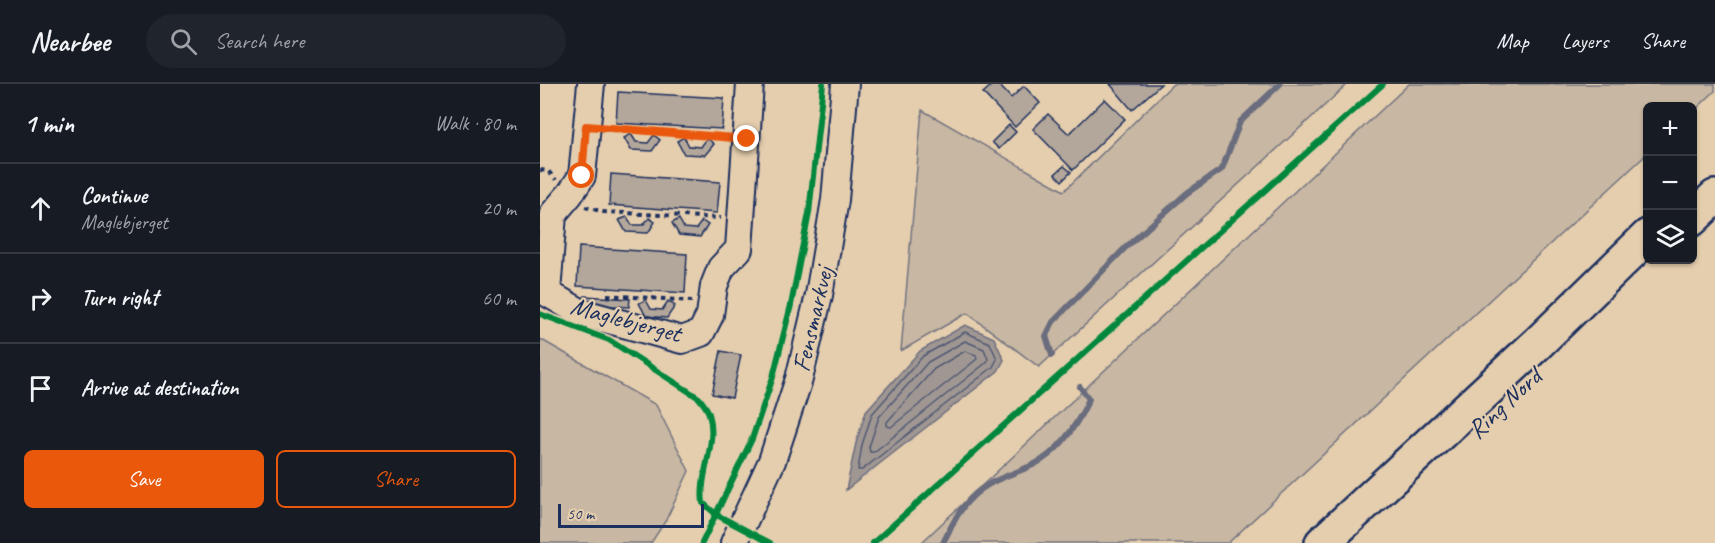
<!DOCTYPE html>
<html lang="en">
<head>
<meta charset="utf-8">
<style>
  :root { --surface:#171b24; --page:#20242c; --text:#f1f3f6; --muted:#9ea1a6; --line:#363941; --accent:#ea580c }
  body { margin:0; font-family:Caveat,sans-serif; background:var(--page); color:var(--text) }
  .controls { position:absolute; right:18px; top:18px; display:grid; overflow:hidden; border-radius:9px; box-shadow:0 2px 4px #0004 }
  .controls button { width:54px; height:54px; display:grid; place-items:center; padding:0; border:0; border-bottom:2px solid var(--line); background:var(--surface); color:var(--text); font:30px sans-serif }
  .scale { position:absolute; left:18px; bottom:15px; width:146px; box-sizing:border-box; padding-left:6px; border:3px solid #1b2f5e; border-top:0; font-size:16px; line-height:21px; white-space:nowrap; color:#1b2f5e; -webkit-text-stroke:4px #e5ceae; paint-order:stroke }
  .stop { position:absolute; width:18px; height:18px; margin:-14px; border:4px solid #ea580c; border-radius:50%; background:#fff }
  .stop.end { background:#ea580c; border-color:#fff; box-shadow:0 2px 6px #0008 }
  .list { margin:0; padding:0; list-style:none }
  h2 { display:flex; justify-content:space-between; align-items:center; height:78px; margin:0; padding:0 24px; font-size:26px }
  h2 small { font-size:20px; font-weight:400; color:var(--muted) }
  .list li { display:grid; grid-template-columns:39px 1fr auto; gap:18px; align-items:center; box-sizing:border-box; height:90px; padding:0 24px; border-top:2px solid var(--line) }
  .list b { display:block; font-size:22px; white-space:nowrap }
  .list p { margin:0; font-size:20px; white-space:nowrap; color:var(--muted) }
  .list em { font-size:20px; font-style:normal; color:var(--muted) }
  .actions { display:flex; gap:12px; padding:18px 24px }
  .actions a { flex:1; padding:14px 0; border:2px solid var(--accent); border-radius:9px; text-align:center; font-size:21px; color:var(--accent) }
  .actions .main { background:var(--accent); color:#fff }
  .icon { flex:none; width:33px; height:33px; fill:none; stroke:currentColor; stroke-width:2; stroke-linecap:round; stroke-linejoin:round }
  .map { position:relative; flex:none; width:1175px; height:459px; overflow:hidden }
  header { display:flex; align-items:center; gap:36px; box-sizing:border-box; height:84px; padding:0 30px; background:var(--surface); border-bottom:2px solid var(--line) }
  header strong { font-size:28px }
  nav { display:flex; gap:33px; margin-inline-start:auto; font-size:21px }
  .search { width:420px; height:54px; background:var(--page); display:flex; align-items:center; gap:15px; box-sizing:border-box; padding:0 21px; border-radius:33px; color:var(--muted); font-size:22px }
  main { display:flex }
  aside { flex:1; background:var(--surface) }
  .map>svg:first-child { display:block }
  .green { fill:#c8b7a2; stroke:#727380; stroke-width:1.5 }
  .water { fill:#a09793; stroke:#6b6d7e; stroke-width:1.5 }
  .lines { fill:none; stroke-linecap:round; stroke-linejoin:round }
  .shore { stroke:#505973; stroke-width:1.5 }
  .stream { stroke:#6b6d7e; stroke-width:6 }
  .building { fill:#b3a69a; stroke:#1b2f5e; stroke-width:1.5 }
  .minor-casing { stroke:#1b2f5e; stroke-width:30 }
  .highway-casing { stroke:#1b2f5e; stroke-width:38 }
  .path { stroke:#1b2f5e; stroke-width:4; stroke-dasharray:4.5 4.5; stroke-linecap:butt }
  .minor { stroke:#e5ceae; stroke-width:26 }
  .highway { stroke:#e5ceae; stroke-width:33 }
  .cycleway-casing { stroke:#e5ceae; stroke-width:10 }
  .cycleway { stroke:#00873e; stroke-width:6 }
  .route { stroke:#ea580c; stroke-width:8 }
  .labels { text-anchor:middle; stroke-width:4.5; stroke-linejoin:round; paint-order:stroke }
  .street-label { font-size:26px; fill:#1b2f5e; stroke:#e5ceae }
</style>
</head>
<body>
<header>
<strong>Nearbee</strong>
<div class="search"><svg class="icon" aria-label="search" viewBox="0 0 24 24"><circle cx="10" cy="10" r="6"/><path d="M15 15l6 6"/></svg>Search here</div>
<nav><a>Map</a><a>Layers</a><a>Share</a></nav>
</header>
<main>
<aside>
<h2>1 min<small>Walk · 80 m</small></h2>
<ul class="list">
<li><svg class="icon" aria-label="ahead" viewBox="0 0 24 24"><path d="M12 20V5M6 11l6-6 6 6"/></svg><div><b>Continue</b><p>Maglebjerget</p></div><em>20 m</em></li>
<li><svg class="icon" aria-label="right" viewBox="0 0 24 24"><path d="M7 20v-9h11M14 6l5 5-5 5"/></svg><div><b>Turn right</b></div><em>60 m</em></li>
<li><svg class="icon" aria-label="arrive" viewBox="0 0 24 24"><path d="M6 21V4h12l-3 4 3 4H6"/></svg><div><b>Arrive at destination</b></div></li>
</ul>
<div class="actions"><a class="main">Save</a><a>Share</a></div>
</aside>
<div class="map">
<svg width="1175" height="459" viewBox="0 0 1175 459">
  <rect width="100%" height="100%" fill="#e5ceae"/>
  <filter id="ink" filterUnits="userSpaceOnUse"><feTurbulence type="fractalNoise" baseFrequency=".0167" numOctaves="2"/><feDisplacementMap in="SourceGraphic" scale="12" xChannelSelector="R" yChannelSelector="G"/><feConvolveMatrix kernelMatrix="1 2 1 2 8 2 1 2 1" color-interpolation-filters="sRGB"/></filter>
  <g filter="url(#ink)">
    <g class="green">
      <polygon points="633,0 808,0 499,283 427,229 361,267 382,26 524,107"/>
      <polygon points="869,0 1175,0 1175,7 1153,28 1152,22 1108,22 1107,70 688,459 381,459"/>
      <polygon points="0,255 116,321 149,387 126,436 111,459 0,459"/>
    </g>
    <polygon class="water" points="425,241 454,254 464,276 458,287 306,406 316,359 326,327 380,267"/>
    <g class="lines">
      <g class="shore">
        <polygon points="425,248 450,259 457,275 453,283 322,386 318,386 322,361 332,330 383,272"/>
        <polygon points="425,257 444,265 448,275 447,278 334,368 330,368 329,363 339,333 388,278"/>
        <polygon points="425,267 436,271 437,275 351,343 347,342 347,338 394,285"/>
      </g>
      <g class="stream">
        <polyline points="512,271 506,252 513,238 586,163 647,109 682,85 700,38 740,0"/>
        <path d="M403 459C411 443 419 425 432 413 450 395 472 391 493 381 520 368 537 341 549 315L540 303"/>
      </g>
    </g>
    <g class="building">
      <polygon points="453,0 458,0 471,14 484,2 500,19 475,43 443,9"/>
      <polygon points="570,0 621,0 592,26"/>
      <polygon points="78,8 184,14 182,45 76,39"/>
      <polygon points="565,15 585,35 533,86 493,45 508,30 529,50"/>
      <polygon points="469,41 476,48 459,65 452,58"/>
      <polygon points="91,50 96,58 108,59 114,51 120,56 112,67 91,66 84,54"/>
      <polygon points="144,53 149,62 161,63 167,54 174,60 165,71 144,70 137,57"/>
      <polygon points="524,82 531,88 522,97 515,90"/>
      <polygon points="71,90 180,98 177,129 69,121"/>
      <polygon points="87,133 92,141 103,141 109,134 115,138 108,149 86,148 79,136"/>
      <polygon points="139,135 144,144 156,145 162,137 168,141 160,153 139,151 132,139"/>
      <polygon points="39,163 147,170 145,209 37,202"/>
      <polygon points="45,212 90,215 89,223 44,220"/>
      <polygon points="106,216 111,225 122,226 128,217 135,222 127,234 106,232 99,219"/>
      <polygon points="181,267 201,271 192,314 172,310"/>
    </g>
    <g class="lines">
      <g class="minor-casing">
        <g id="minor">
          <polyline points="51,0 42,92 30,110 13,130 7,209 40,228 142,256 161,249 170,231 174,202 181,184 199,165 210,0"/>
          <polyline points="194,459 232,377 259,295 279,211 295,116 305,0"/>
        </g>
      </g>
      <g class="highway-casing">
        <g id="highway">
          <polyline points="1152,135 1175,113"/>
          <polyline points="782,459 998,259 1108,152"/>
        </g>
      </g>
      <g class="path">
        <polyline points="67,44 185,53"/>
        <polyline points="0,86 8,87 16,96"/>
        <polyline points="45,123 64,128 181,134"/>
        <polyline points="67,211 152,217"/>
      </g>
      <use href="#minor" class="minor"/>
      <use href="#highway" class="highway"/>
      <g class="cycleway-casing">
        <g id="cycleway">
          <path d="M0 230 69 256 159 314C163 319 168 325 169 330 178 359 159 389 163 419L177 431 230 459"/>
          <polyline points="162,459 212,355 233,293 251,221 269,129 283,0"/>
          <polyline points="333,459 843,0"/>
        </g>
      </g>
      <use href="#cycleway" class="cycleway"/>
    </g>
  </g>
  <g class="lines" filter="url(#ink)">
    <polyline class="route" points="42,92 46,42 207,55"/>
  </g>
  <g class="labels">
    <g class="street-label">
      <text transform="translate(86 235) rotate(15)" y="9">Maglebjerget</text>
      <text transform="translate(272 235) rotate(-77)" y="9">Fensmarkvej</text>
      <text transform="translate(964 319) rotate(-43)" y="9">Ring Nord</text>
    </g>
  </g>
</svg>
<div class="controls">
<button>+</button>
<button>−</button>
<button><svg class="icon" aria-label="layers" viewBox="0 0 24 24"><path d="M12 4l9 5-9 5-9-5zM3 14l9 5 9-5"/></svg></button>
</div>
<div class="scale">50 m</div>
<div class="stop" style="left:42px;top:92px"></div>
<div class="stop end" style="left:207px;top:55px"></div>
</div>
</main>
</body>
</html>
